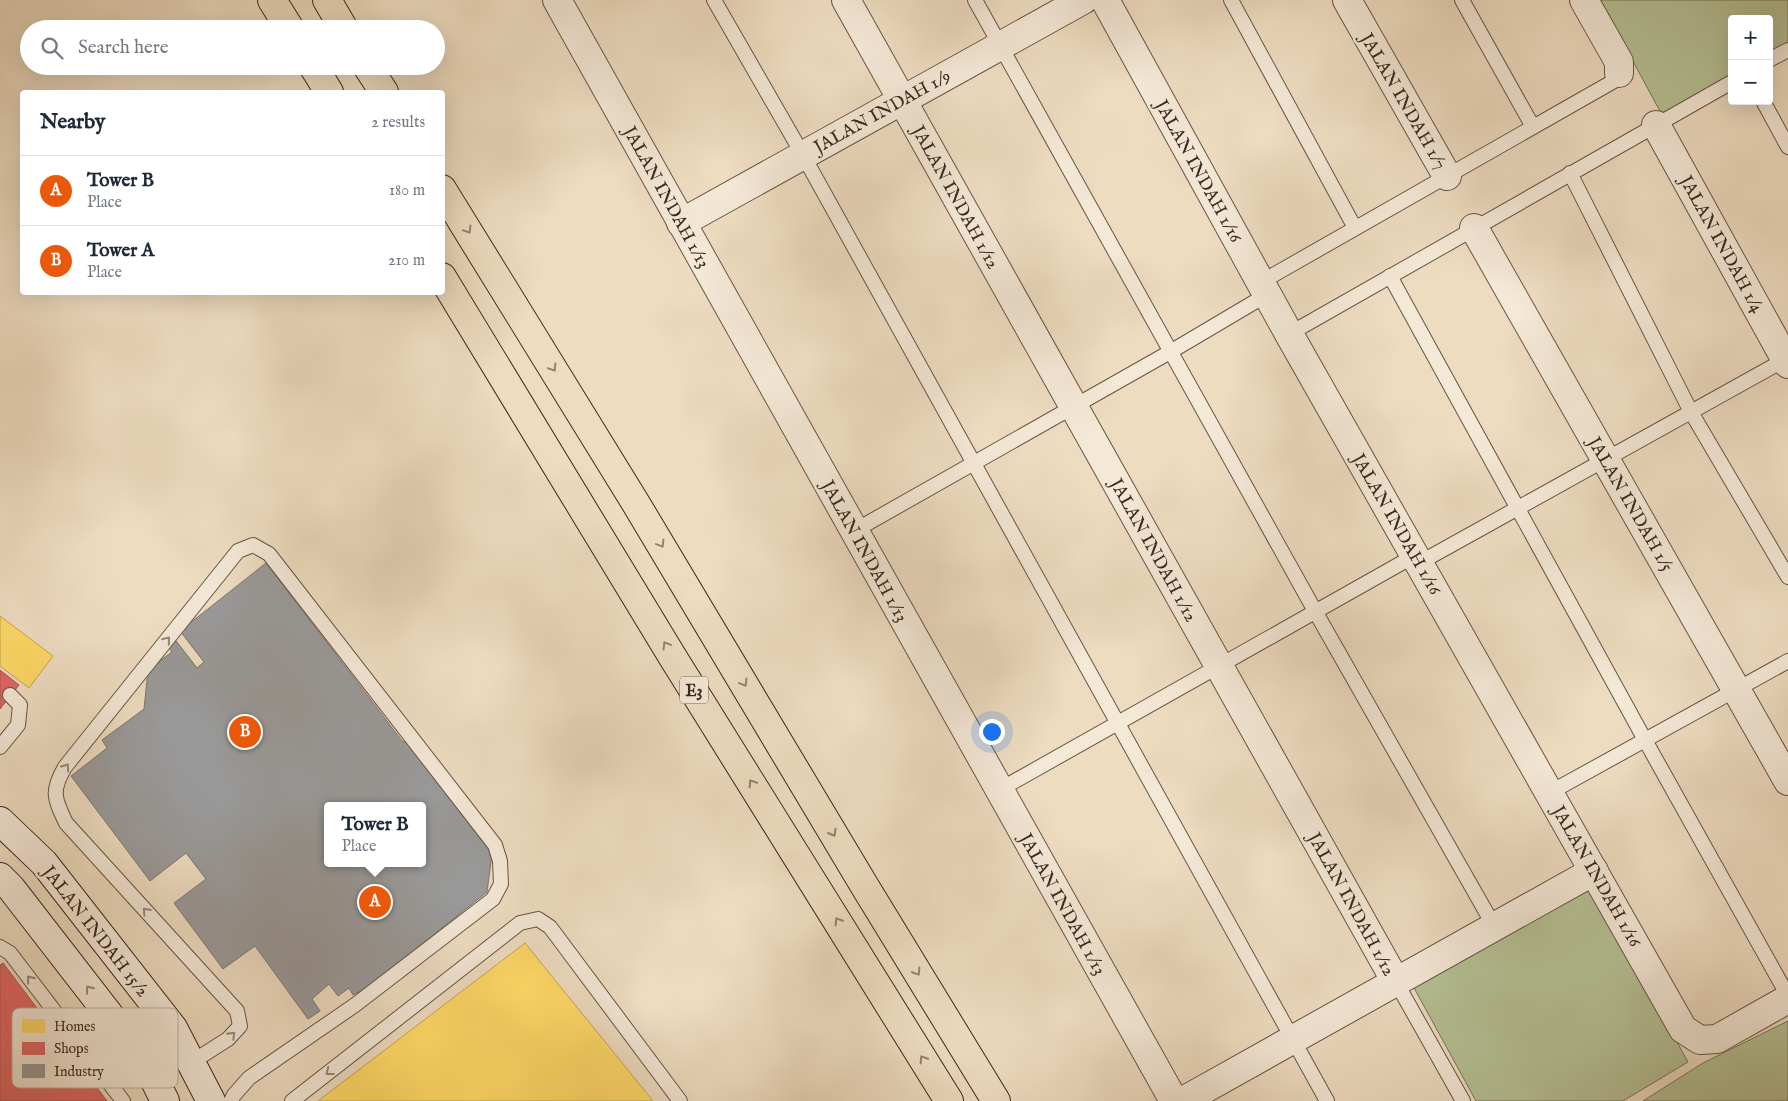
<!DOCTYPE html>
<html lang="en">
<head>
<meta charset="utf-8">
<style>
  :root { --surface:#fff; --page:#f6f6f7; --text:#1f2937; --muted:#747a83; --line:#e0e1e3; --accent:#ea580c }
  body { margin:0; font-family:"IM FELL English",serif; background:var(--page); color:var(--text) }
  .controls { position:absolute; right:15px; top:15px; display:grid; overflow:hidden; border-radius:5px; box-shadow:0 5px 20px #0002 }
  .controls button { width:45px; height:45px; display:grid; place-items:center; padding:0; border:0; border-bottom:1px solid var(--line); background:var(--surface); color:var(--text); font:25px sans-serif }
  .you { position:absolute; left:991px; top:731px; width:18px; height:18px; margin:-12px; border:4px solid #fff; border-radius:50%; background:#1a73e8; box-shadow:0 0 0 8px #1a73e833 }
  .badge { display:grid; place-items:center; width:32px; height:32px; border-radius:50%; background:var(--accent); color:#fff; font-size:16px; font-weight:700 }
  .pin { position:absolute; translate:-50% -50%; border:2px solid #fff; box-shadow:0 1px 5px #0006 }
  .popup { position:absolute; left:324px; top:802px; width:102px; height:65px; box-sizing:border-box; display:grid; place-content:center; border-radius:5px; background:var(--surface); filter:drop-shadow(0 1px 4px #0005); font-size:16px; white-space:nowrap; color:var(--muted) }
  .popup b { font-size:19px; color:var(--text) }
  .popup::after { content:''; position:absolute; left:50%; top:100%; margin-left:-10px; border:10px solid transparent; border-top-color:var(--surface) }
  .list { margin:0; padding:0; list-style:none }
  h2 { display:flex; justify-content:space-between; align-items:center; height:65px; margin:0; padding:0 20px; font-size:21px }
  h2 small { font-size:16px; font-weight:400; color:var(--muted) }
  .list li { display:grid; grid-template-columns:32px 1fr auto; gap:15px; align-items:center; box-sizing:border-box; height:70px; padding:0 20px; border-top:1px solid var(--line) }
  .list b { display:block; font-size:19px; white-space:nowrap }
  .list p { margin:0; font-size:16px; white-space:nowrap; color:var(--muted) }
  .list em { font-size:16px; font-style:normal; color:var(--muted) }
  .icon { flex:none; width:28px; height:28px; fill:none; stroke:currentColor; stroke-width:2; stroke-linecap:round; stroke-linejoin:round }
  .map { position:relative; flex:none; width:1788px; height:1101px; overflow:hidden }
  .search { position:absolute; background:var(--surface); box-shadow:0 5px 20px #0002; left:20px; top:20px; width:425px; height:55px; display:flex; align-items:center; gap:12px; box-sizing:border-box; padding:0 18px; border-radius:28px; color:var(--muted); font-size:19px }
  .panel { position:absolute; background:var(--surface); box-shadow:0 5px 20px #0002; left:20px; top:90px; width:425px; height:205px; border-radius:5px }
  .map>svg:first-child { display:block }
  .green { fill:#b5c195; stroke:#767558 }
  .homes { fill:#ffd966; stroke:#c3a450 }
  .shops { fill:#e06666; stroke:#ae5450 }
  .industry { fill:#999; stroke:#7c7773; fill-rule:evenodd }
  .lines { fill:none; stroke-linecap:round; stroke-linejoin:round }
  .lane-casing { stroke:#665644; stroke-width:16 }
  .street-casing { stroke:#665644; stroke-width:30 }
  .secondary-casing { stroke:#38291b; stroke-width:30 }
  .highway-casing { stroke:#38291b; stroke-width:30 }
  .lane { stroke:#f4e8d7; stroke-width:14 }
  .street { stroke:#f4e8d7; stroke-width:28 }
  .secondary { stroke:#f4e8d7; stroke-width:28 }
  .highway { stroke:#eedcc1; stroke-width:28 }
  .oneway { stroke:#93826e }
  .oneway2 { stroke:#968879 }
  .labels { text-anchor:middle; stroke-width:5; stroke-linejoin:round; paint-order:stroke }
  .shield { fill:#f4e8d7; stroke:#706253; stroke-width:1 }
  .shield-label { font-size:16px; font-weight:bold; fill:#38291b }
  .street-label { font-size:18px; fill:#38291b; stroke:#f4e8d7 }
  .key { fill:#f4e8d7; stroke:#bcaf9f; stroke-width:1 }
  .key-label { font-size:14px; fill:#38291b }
</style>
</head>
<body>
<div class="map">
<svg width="1788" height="1101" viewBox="0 0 1788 1101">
  <rect width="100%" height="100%" fill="#eedcc1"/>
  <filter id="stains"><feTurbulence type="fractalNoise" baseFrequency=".004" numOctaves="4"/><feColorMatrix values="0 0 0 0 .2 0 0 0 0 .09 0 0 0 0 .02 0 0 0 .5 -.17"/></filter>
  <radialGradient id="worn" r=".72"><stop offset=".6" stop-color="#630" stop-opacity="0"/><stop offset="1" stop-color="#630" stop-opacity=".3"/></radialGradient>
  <g class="green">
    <polygon points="1600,0 1788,0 1788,43 1769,54 1769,19 1732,19 1732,75 1662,115"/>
    <polygon points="1592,889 1688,1062 1623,1101 1476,1101 1413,986"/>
    <polygon points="1788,1021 1788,1101 1643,1101 1703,1063"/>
  </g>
  <g class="homes">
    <polygon points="0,616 53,656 29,688 0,666"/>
    <polygon points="213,616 221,625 224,624 236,640 232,642 253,669 263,661 313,727 299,737 312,754 329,742 359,782 268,852 236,811 257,796 244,779 228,791 157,697 161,694 150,679 153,677 148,670 172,652 168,646 176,641 197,668 204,662 185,637"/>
    <polygon points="328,848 328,863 395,863 413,886 426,876 458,917 369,986 287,880"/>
    <polygon points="525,943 653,1101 318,1101"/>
  </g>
  <g class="shops">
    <polygon points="0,670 19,685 0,709"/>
    <polygon points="3,963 107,1101 0,1101 0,965"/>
  </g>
  <path class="industry" d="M266 563 403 742 410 737 440 776 436 781 492 854 487 892 369 986 353 995 349 988 338 996 329 984 312 999 320 1011 308 1019 255 946 223 969 174 903 206 879 186 853 150 881 71 776 107 748 102 740 144 709 148 670 172 652 168 646 176 641 197 668 204 662 180 631ZM328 806H422V863H328Z"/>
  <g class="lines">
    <g class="lane-casing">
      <g id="lane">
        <polyline points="714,0 803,155 1327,1101"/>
        <polyline points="975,0 1315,611 1494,926"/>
        <polyline points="1231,0 1355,228"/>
        <polyline points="1462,0 1533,127"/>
        <polyline points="1769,60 1788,50"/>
        <polyline points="1763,101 1788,147"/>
        <polyline points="1570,173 1691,412 1788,577"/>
        <polyline points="1390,276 1645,740 1788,996"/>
        <polyline points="1261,282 1614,81 1619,73"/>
        <polyline points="1289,334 1732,82"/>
        <polyline points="854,531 1170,352 1268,294"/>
        <polyline points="1419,563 1788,358"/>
        <polyline points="0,747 18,725 20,705 10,695"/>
        <polyline points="999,790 1414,556"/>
        <polyline points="1549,793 1788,661"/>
        <polyline points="0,947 10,953 123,1101"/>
        <polyline points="1396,982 1463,1101"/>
        <path d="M192 1062 228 1039 240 1026 237 1011 66 823C54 798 51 791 65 767L238 551 253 545 269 554 495 845 500 861 501 884 493 899 355 1005 249 1078 234 1095 231 1101"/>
        <polyline points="292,1101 520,923 538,919 550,927 680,1101"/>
      </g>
    </g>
    <g class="street-casing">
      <g id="street">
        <polyline points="557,0 1174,1101"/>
        <polyline points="846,0 1396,982"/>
        <polyline points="1105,0 1289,334 1683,1029 1700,1040 1717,1039 1788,999"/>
        <polyline points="1347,0 1447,176"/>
        <polyline points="1584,0 1619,62 1619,73"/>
        <polyline points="1656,125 1788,364"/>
        <polyline points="681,223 1083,0"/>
        <polyline points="1474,228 1788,781"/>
        <polyline points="1183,1101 1594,871"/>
      </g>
    </g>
    <g class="secondary-casing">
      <g id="secondary">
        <polyline points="0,821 44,863 173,1028 211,1101"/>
        <polyline points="0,877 11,888 145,1061 165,1101"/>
      </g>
    </g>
    <g class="highway-casing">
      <g id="highway">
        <polyline points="272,0 290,29"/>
        <polyline points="327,0 344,29"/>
        <polyline points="313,66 329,92"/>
        <polyline points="367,66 384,92"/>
        <polyline points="442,189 635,502 864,885 996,1101"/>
        <polyline points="442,277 672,656 949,1101"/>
      </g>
    </g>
    <use href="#lane" class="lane"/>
    <use href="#street" class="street"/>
    <use href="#secondary" class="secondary"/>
    <use href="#highway" class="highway"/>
  </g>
  <defs><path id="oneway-chevron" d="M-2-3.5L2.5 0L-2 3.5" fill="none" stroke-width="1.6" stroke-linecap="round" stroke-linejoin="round" transform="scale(1.25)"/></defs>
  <g class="oneway">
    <use href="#oneway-chevron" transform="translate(468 230) rotate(58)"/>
    <use href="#oneway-chevron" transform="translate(553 368) rotate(58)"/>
    <use href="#oneway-chevron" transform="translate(661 544) rotate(59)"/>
    <use href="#oneway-chevron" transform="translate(666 645) rotate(-121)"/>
    <use href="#oneway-chevron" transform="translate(744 683) rotate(59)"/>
    <use href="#oneway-chevron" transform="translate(752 783) rotate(-122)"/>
    <use href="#oneway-chevron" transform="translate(833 833) rotate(60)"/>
    <use href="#oneway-chevron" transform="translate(838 921) rotate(-122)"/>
    <use href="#oneway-chevron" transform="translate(917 972) rotate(58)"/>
    <use href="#oneway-chevron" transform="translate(923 1059) rotate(-122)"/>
  </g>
  <g class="oneway2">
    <use href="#oneway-chevron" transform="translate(167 640) rotate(-51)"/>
    <use href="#oneway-chevron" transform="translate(66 767) rotate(-55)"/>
    <use href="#oneway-chevron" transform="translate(146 911) rotate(-132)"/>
    <use href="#oneway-chevron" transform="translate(30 979) rotate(-128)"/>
    <use href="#oneway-chevron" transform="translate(89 989) rotate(-128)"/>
    <use href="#oneway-chevron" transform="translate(232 1035) rotate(-45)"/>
    <use href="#oneway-chevron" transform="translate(329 1072) rotate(142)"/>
  </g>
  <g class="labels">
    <rect class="shield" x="680" y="676.5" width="28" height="27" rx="4"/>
    <g class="shield-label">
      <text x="694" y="696">E3</text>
    </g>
    <g class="street-label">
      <text transform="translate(1404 101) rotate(60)" y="6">JALAN INDAH 1/7</text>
      <text transform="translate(882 111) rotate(-29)" y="6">JALAN INDAH 1/9</text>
      <text transform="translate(1199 171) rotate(61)" y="6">JALAN INDAH 1/16</text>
      <text transform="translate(667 197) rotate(61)" y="6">JALAN INDAH 1/13</text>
      <text transform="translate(956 197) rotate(61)" y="6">JALAN INDAH 1/12</text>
      <text transform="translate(1722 244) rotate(61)" y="6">JALAN INDAH 1/4</text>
      <text transform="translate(1631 504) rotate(60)" y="6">JALAN INDAH 1/5</text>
      <text transform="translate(1397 524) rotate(60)" y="6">JALAN INDAH 1/16</text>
      <text transform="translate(1154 550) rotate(61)" y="6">JALAN INDAH 1/12</text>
      <text transform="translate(865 551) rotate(61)" y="6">JALAN INDAH 1/13</text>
      <text transform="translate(1597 876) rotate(60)" y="6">JALAN INDAH 1/16</text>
      <text transform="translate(1063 904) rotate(61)" y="6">JALAN INDAH 1/13</text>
      <text transform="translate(1352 904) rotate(61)" y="6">JALAN INDAH 1/12</text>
      <text transform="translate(96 931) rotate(52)" y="6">JALAN INDAH 15/2</text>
    </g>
  </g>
  <rect x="12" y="1008" width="166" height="80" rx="8" class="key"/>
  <rect x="22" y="1019" width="23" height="14" fill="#ffd966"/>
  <rect x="22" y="1042" width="23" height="13" fill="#e06666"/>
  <rect x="22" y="1064" width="23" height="14" fill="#999"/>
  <g class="key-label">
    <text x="54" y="1031">Homes</text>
    <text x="54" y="1053">Shops</text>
    <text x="54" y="1076">Industry</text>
  </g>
  <rect width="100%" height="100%" filter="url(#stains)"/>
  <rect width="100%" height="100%" fill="url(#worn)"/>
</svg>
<div class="controls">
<button>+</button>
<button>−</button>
</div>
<div class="you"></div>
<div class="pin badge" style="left:375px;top:902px">A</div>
<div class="popup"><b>Tower B</b>Place</div>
<div class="pin badge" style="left:245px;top:732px">B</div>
<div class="search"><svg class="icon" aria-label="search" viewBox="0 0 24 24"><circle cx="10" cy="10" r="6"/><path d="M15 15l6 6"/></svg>Search here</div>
<section class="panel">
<h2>Nearby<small>2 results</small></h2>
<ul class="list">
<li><span class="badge">A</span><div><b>Tower B</b><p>Place</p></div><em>180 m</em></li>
<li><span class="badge">B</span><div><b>Tower A</b><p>Place</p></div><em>210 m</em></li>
</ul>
</section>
</div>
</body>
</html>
